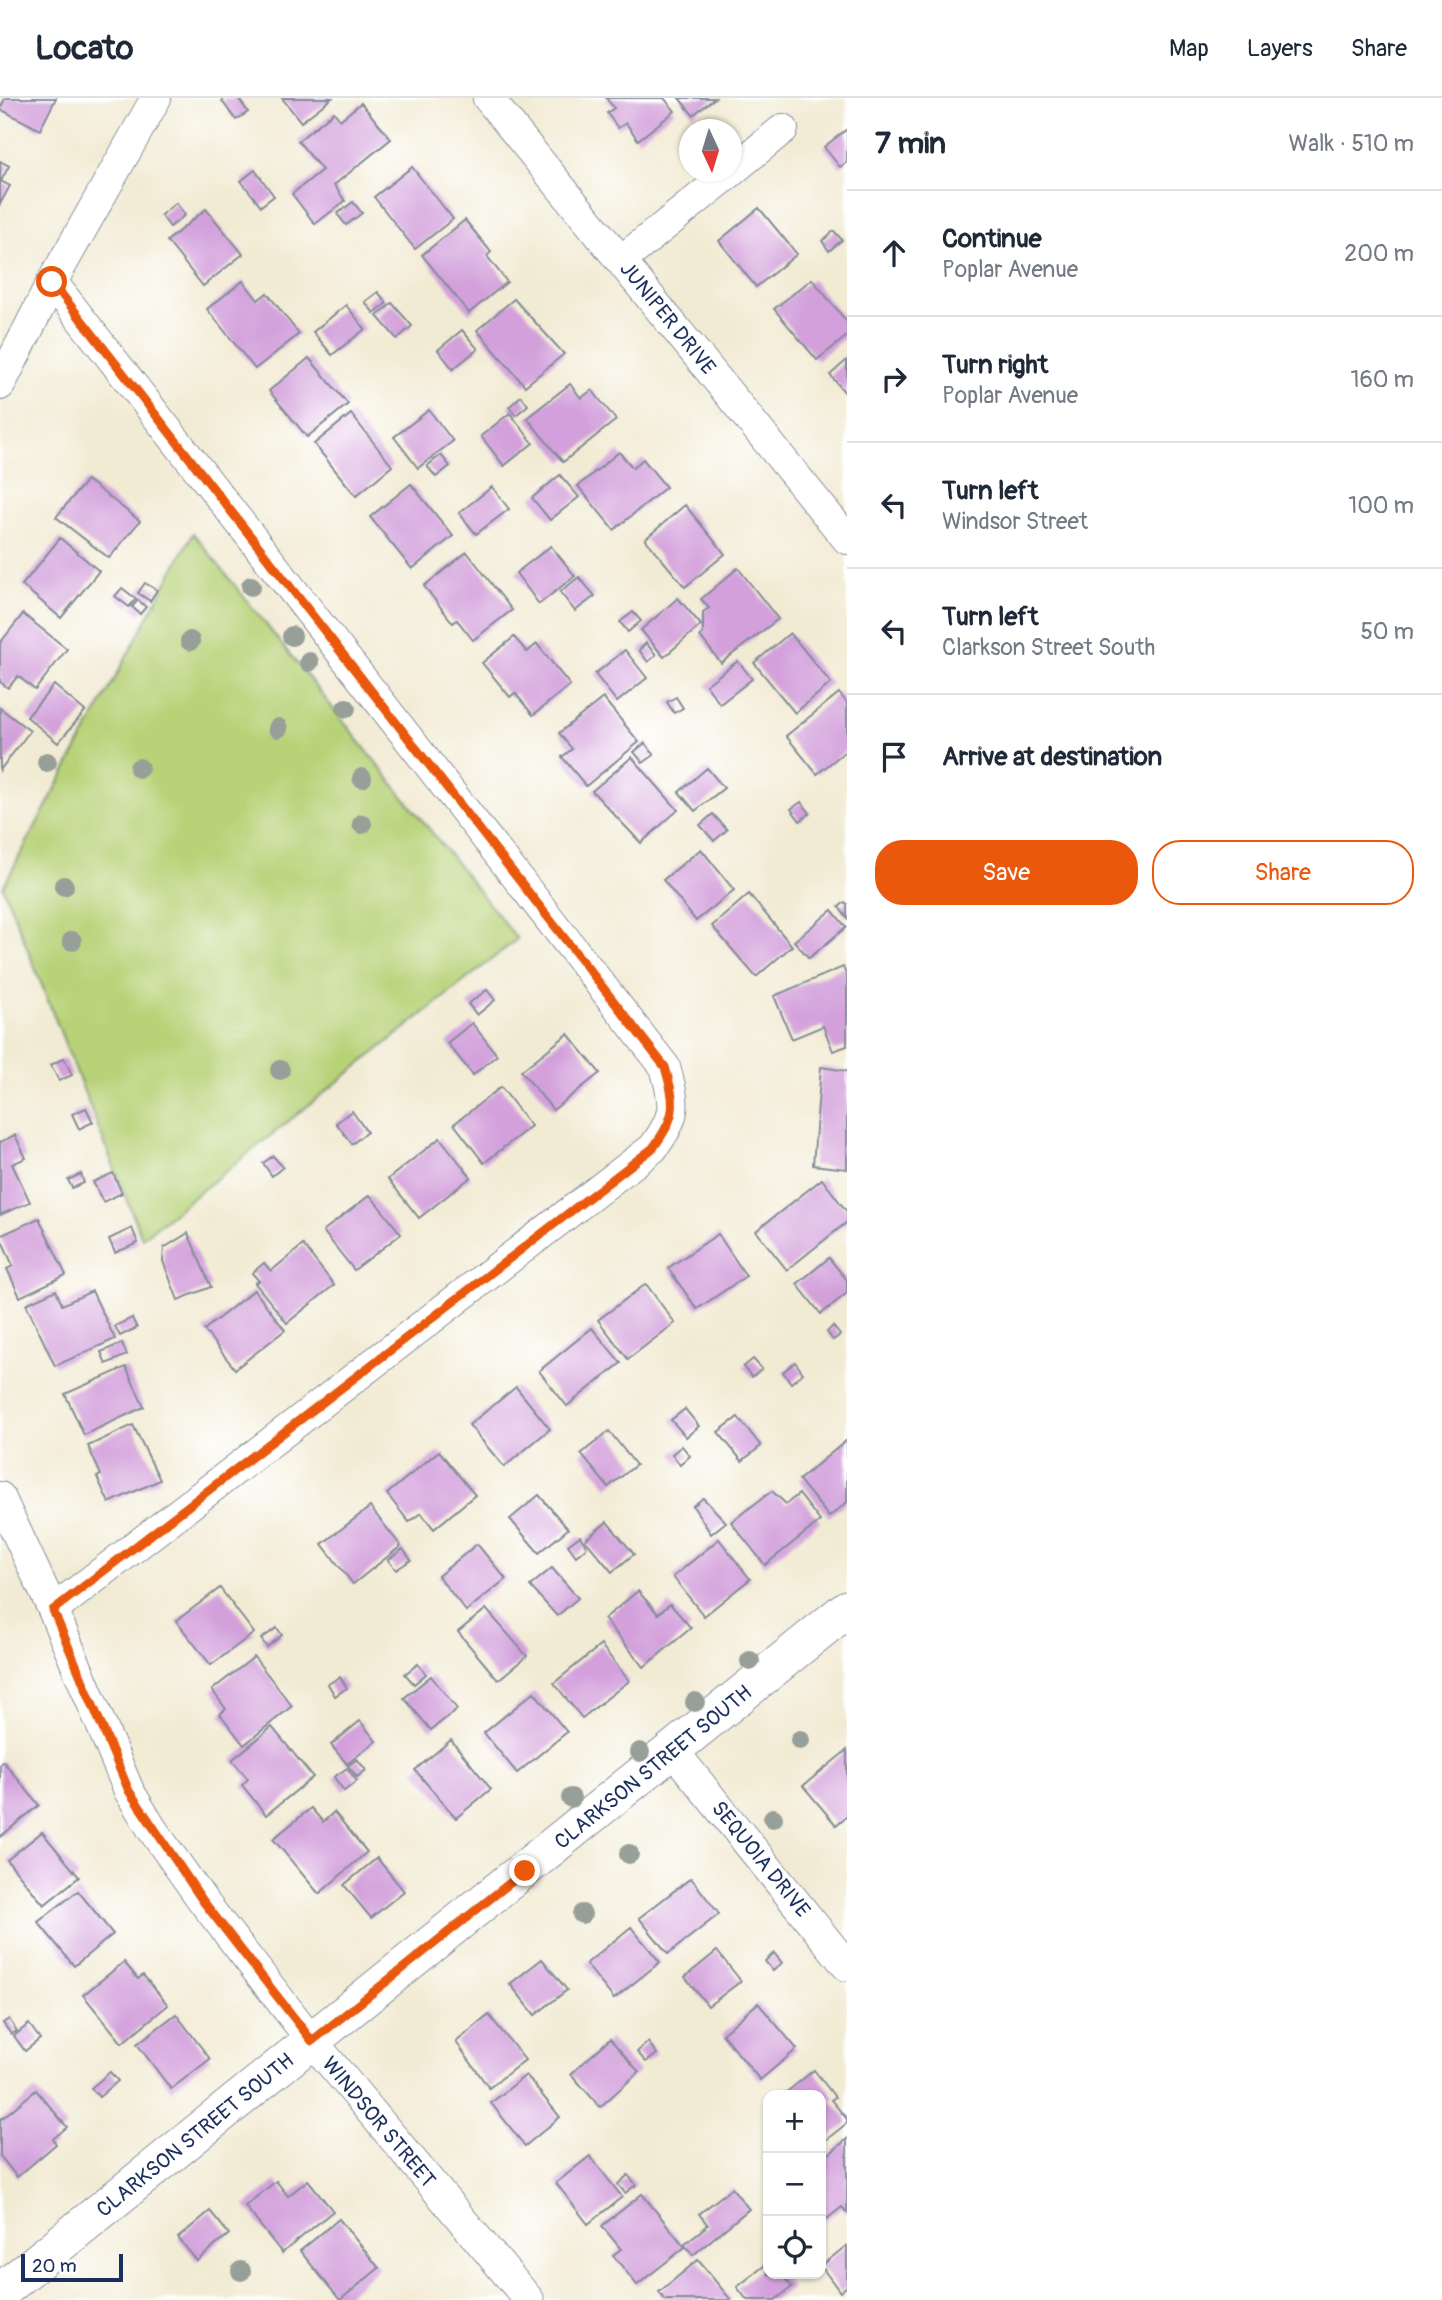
<!DOCTYPE html>
<html lang="en">
<head>
<meta charset="utf-8">
<style>
  :root { --surface:#fff; --page:#f6f6f7; --text:#1f2937; --muted:#747a83; --line:#e0e1e3; --accent:#ea580c }
  body { margin:0; font-family:Pangolin,sans-serif; background:var(--page); color:var(--text) }
  .controls { position:absolute; right:21px; bottom:21px; display:grid; overflow:hidden; border-radius:14px; box-shadow:0 2px 5px #0004 }
  .controls button { width:63px; height:63px; display:grid; place-items:center; padding:0; border:0; border-bottom:2px solid var(--line); background:var(--surface); color:var(--text); font:35px sans-serif }
  .compass { position:absolute; left:679px; top:21px; width:63px; height:63px; border-radius:50%; background:var(--surface); box-shadow:0 2px 5px #0004; rotate:176deg }
  .scale { position:absolute; left:21px; bottom:18px; width:102px; box-sizing:border-box; padding-left:7px; border:4px solid #1b2f5e; border-top:0; font-size:19px; line-height:24px; white-space:nowrap; color:#1b2f5e; -webkit-text-stroke:5px #fff; paint-order:stroke }
  .stop { position:absolute; width:21px; height:21px; margin:-16px; border:5px solid #ea580c; border-radius:50%; background:#fff }
  .stop.end { background:#ea580c; border-color:#fff; box-shadow:0 2px 7px #0008 }
  .list { margin:0; padding:0; list-style:none }
  h2 { display:flex; justify-content:space-between; align-items:center; height:91px; margin:0; padding:0 28px; font-size:30px }
  h2 small { font-size:23px; font-weight:400; color:var(--muted) }
  .list li { display:grid; grid-template-columns:46px 1fr auto; gap:21px; align-items:center; box-sizing:border-box; height:126px; padding:0 28px; border-top:2px solid var(--line) }
  .list b { display:block; font-size:26px; white-space:nowrap }
  .list p { margin:0; font-size:23px; white-space:nowrap; color:var(--muted) }
  .list em { font-size:23px; font-style:normal; color:var(--muted) }
  .actions { display:flex; gap:14px; padding:21px 28px }
  .actions a { flex:1; padding:16px 0; border:2px solid var(--accent); border-radius:28px; text-align:center; font-size:24px; color:var(--accent) }
  .actions .main { background:var(--accent); color:#fff }
  .icon { flex:none; width:38px; height:38px; fill:none; stroke:currentColor; stroke-width:2; stroke-linecap:round; stroke-linejoin:round }
  .map { position:relative; flex:none; width:847px; height:2202px; overflow:hidden }
  header { display:flex; align-items:center; gap:42px; box-sizing:border-box; height:98px; padding:0 35px; background:var(--surface); border-bottom:2px solid var(--line) }
  header strong { font-size:33px }
  nav { display:flex; gap:38px; margin-inline-start:auto; font-size:24px }
  main { display:flex }
  aside { flex:1; background:var(--surface) }
  .map>svg:first-child { display:block }
  .green { fill:#b7d277; stroke:#69806a; stroke-width:2 }
  .building { fill:#d3a0db }
  .lines { fill:none; stroke-linecap:round; stroke-linejoin:round }
  .minor-casing { stroke:#868d99; stroke-width:32 }
  .tertiary-casing { stroke:#868d99; stroke-width:39 }
  .minor { stroke:#fff; stroke-width:30 }
  .tertiary { stroke:#fff; stroke-width:37 }
  .tree { fill:#969f98 }
  .route { stroke:#ea580c; stroke-width:9 }
  .labels { text-anchor:middle; stroke-width:6; stroke-linejoin:round; paint-order:stroke }
  .street-label { font-size:21px; fill:#1b2f5e; stroke:#fff }
</style>
</head>
<body>
<header>
<strong>Locato</strong>
<nav><a>Map</a><a>Layers</a><a>Share</a></nav>
</header>
<main>
<div class="map">
<svg width="847" height="2202" viewBox="0 0 847 2202">
  <rect width="100%" height="100%" fill="#fff"/>
  <filter id="ink" filterUnits="userSpaceOnUse"><feTurbulence type="fractalNoise" baseFrequency=".0143" numOctaves="2"/><feDisplacementMap in="SourceGraphic" scale="14" xChannelSelector="R" yChannelSelector="G"/><feConvolveMatrix kernelMatrix="1 2 1 2 8 2 1 2 1" color-interpolation-filters="sRGB"/></filter>
  <filter id="wash" filterUnits="userSpaceOnUse"><feTurbulence type="fractalNoise" baseFrequency=".00686" numOctaves="4" result="noise"/><feDisplacementMap in="SourceGraphic" scale="28" xChannelSelector="R" yChannelSelector="G"/><feGaussianBlur stdDeviation="1.57" result="paint"/><feColorMatrix in="noise" values="0 0 0 0 0 0 0 0 0 0 0 0 0 0 0 0 0 1.4 0 .05"/><feComposite in="paint" operator="in"/></filter>
  <g filter="url(#wash)">
    <rect width="100%" height="100%" fill="#f2ebd4"/>
    <polygon class="green" points="193,435 517,841 142,1140 3,789"/>
    <g id="blocks">
      <g class="building">
        <polygon points="5,0 56,0 40,32 0,11"/>
        <polygon points="225,0 238,0 248,14 236,22 222,3"/>
        <polygon points="282,0 332,0 301,24"/>
        <polygon points="606,0 664,0 675,13 638,42 626,25 618,30 607,15 614,10"/>
        <polygon points="679,0 715,0 693,17"/>
        <polygon points="361,5 391,41 334,87 345,103 315,126 292,96 322,72 298,43 334,14 340,22"/>
        <polygon points="847,31 847,64 840,69 824,49"/>
        <polygon points="0,63 9,68 1,83 10,88 0,106"/>
        <polygon points="412,69 453,121 415,151 374,99"/>
        <polygon points="255,72 274,98 261,108 241,83"/>
        <polygon points="353,104 362,115 346,127 337,116"/>
        <polygon points="176,105 185,117 170,129 161,117"/>
        <polygon points="759,110 797,156 756,189 719,143"/>
        <polygon points="206,111 243,156 203,188 167,143"/>
        <polygon points="465,122 491,154 487,158 507,184 469,215 422,157"/>
        <polygon points="834,133 842,142 829,153 822,143"/>
        <polygon points="812,181 847,224 847,238 817,262 774,211"/>
        <polygon points="243,183 258,202 267,195 299,236 255,271 207,211"/>
        <polygon points="378,194 387,205 374,215 365,204"/>
        <polygon points="514,201 564,256 525,288 477,232"/>
        <polygon points="392,205 412,228 397,241 377,218"/>
        <polygon points="346,207 365,231 332,257 313,234"/>
        <polygon points="462,232 478,251 453,271 438,252"/>
        <polygon points="309,260 348,306 307,339 269,293"/>
        <polygon points="847,262 847,297 830,277"/>
        <polygon points="570,286 581,300 592,292 616,322 563,364 527,320"/>
        <polygon points="521,298 528,307 516,317 509,309"/>
        <polygon points="429,312 453,343 418,370 394,339"/>
        <polygon points="510,315 533,345 504,368 481,338"/>
        <polygon points="351,316 392,368 356,398 314,346"/>
        <polygon points="619,354 633,370 643,361 666,389 614,432 578,388"/>
        <polygon points="441,357 450,368 436,379 427,368"/>
        <polygon points="560,377 579,399 550,422 532,400"/>
        <polygon points="87,382 140,423 109,460 56,419"/>
        <polygon points="411,386 453,438 412,471 370,419"/>
        <polygon points="492,389 509,411 476,436 459,415"/>
        <polygon points="685,407 725,456 685,489 645,441"/>
        <polygon points="60,440 99,473 61,520 22,487"/>
        <polygon points="551,448 575,478 539,506 516,475"/>
        <polygon points="467,454 512,512 473,542 457,522 453,525 424,488"/>
        <polygon points="738,470 778,521 721,565 700,538 703,535 703,514 709,510 701,501"/>
        <polygon points="579,479 595,498 575,513 560,494"/>
        <polygon points="145,485 157,492 150,503 138,495"/>
        <polygon points="122,490 136,501 129,509 115,498"/>
        <polygon points="678,500 701,527 664,559 641,532"/>
        <polygon points="138,502 146,509 140,516 132,509"/>
        <polygon points="633,514 641,523 628,534 620,524"/>
        <polygon points="23,516 67,551 35,592 18,578 8,590 0,584 0,545"/>
        <polygon points="790,535 831,585 795,615 754,565"/>
        <polygon points="514,539 527,554 537,546 570,587 533,617 515,595 510,599 482,565"/>
        <polygon points="646,545 656,557 648,564 639,552"/>
        <polygon points="625,552 647,580 617,604 595,576"/>
        <polygon points="738,563 752,581 720,606 706,587"/>
        <polygon points="54,587 85,613 58,645 27,619"/>
        <polygon points="839,595 847,605 847,652 817,676 786,638"/>
        <polygon points="676,599 683,610 674,615 667,604"/>
        <polygon points="603,600 639,644 586,688 562,659 572,651 559,635"/>
        <polygon points="0,610 30,633 0,672"/>
        <polygon points="645,645 654,657 643,665 634,654"/>
        <polygon points="632,659 678,712 641,745 592,693"/>
        <polygon points="707,670 724,690 695,713 679,694"/>
        <polygon points="801,704 810,715 800,723 791,711"/>
        <polygon points="713,716 727,732 714,743 700,727"/>
        <polygon points="701,751 734,792 696,823 663,782"/>
        <polygon points="749,796 792,848 756,879 712,828"/>
        <polygon points="845,804 847,806 847,820 839,809"/>
        <polygon points="832,812 846,829 809,860 794,843"/>
        <polygon points="843,869 847,879 847,948 833,953 823,928 792,941 774,898"/>
        <polygon points="487,892 495,902 477,917 468,906"/>
        <polygon points="472,925 497,957 473,977 447,945"/>
        <polygon points="568,936 600,975 553,1012 521,973"/>
        <polygon points="64,960 72,977 59,983 51,967"/>
        <polygon points="821,969 847,973 847,1071 813,1067"/>
        <polygon points="501,989 531,1028 484,1065 454,1026"/>
        <polygon points="86,1010 93,1024 79,1031 72,1016"/>
        <polygon points="352,1013 367,1034 352,1046 336,1025"/>
        <polygon points="15,1037 26,1060 12,1066 30,1104 0,1117 0,1044"/>
        <polygon points="440,1040 471,1079 419,1120 388,1081"/>
        <polygon points="273,1058 283,1069 272,1078 263,1065"/>
        <polygon points="113,1075 122,1095 103,1104 93,1084"/>
        <polygon points="81,1076 84,1085 72,1090 68,1082"/>
        <polygon points="822,1081 847,1114 847,1124 787,1172 756,1133"/>
        <polygon points="370,1097 401,1136 354,1172 323,1133"/>
        <polygon points="39,1120 66,1177 20,1199 7,1171 13,1168 0,1138"/>
        <polygon points="132,1130 138,1145 115,1155 109,1141"/>
        <polygon points="188,1135 211,1189 178,1202 163,1163 164,1150"/>
        <polygon points="718,1136 746,1178 697,1211 668,1170"/>
        <polygon points="303,1147 334,1187 287,1225 255,1185 259,1183 252,1175 264,1165 271,1173"/>
        <polygon points="829,1160 847,1182 847,1195 821,1216 797,1186"/>
        <polygon points="646,1186 675,1225 628,1261 598,1222"/>
        <polygon points="56,1192 62,1207 92,1193 115,1241 55,1268 26,1206"/>
        <polygon points="254,1192 285,1232 235,1271 204,1232"/>
        <polygon points="132,1220 137,1230 120,1238 115,1228"/>
        <polygon points="833,1228 840,1237 833,1242 827,1234"/>
        <polygon points="592,1230 621,1265 567,1308 539,1273"/>
        <polygon points="122,1245 127,1257 106,1266 101,1254"/>
        <polygon points="753,1261 762,1271 752,1279 743,1269"/>
        <polygon points="795,1264 803,1275 791,1285 783,1274"/>
        <polygon points="126,1269 144,1309 84,1337 65,1296"/>
        <polygon points="516,1289 550,1331 504,1369 469,1327"/>
        <polygon points="685,1311 699,1328 686,1339 671,1322"/>
        <polygon points="738,1319 761,1348 742,1363 718,1334"/>
        <polygon points="133,1327 160,1382 109,1405 97,1379 101,1377 88,1348"/>
        <polygon points="609,1333 636,1367 608,1389 581,1356"/>
        <polygon points="847,1342 847,1404 829,1419 799,1382"/>
        <polygon points="682,1348 690,1358 680,1367 672,1356"/>
        <polygon points="439,1353 475,1397 434,1431 421,1415 409,1424 387,1396"/>
        <polygon points="772,1393 786,1406 799,1396 820,1423 765,1467 731,1424"/>
        <polygon points="539,1397 568,1431 539,1455 510,1421"/>
        <polygon points="703,1400 726,1424 711,1436 693,1408"/>
        <polygon points="370,1409 401,1448 353,1486 322,1446"/>
        <polygon points="607,1424 634,1456 612,1474 585,1442"/>
        <polygon points="580,1438 587,1449 576,1458 568,1447"/>
        <polygon points="719,1441 750,1481 704,1518 673,1479"/>
        <polygon points="477,1446 506,1481 466,1513 438,1478"/>
        <polygon points="403,1451 411,1462 396,1472 388,1462"/>
        <polygon points="552,1470 578,1500 557,1518 530,1488"/>
        <polygon points="220,1490 254,1535 211,1567 176,1523"/>
        <polygon points="638,1493 658,1516 670,1506 691,1530 644,1569 604,1521"/>
        <polygon points="486,1511 527,1558 498,1582 458,1534"/>
        <polygon points="277,1530 282,1537 267,1549 261,1541"/>
        <polygon points="601,1547 629,1583 582,1620 554,1585"/>
        <polygon points="254,1559 292,1608 244,1647 220,1616 226,1611 212,1592"/>
        <polygon points="418,1566 426,1576 414,1586 405,1576"/>
        <polygon points="431,1578 457,1611 431,1632 404,1600"/>
        <polygon points="340,1579 347,1590 335,1598 328,1586"/>
        <polygon points="534,1594 567,1634 517,1675 484,1635"/>
        <polygon points="360,1623 376,1643 347,1666 331,1647"/>
        <polygon points="272,1629 313,1679 266,1717 242,1687 248,1681 232,1662"/>
        <polygon points="451,1642 491,1691 456,1720 415,1672"/>
        <polygon points="847,1652 847,1718 836,1727 803,1688"/>
        <polygon points="357,1661 366,1672 357,1679 348,1668"/>
        <polygon points="3,1663 39,1707 0,1739 0,1666"/>
        <polygon points="347,1670 357,1683 344,1693 334,1679"/>
        <polygon points="311,1710 323,1724 334,1714 367,1754 319,1796 273,1741"/>
        <polygon points="42,1734 79,1779 44,1807 7,1762"/>
        <polygon points="377,1760 404,1793 371,1820 344,1787"/>
        <polygon points="691,1780 719,1816 668,1856 639,1820"/>
        <polygon points="78,1793 113,1836 74,1868 38,1824"/>
        <polygon points="631,1829 660,1864 614,1901 586,1866"/>
        <polygon points="717,1853 741,1883 708,1908 685,1879"/>
        <polygon points="774,1855 782,1865 773,1873 765,1863"/>
        <polygon points="542,1861 567,1892 535,1917 510,1886"/>
        <polygon points="124,1864 138,1881 143,1877 168,1907 122,1945 83,1897"/>
        <polygon points="758,1905 797,1951 760,1982 722,1936"/>
        <polygon points="176,1916 210,1961 171,1991 137,1946"/>
        <polygon points="489,1917 525,1962 489,1990 456,1944"/>
        <polygon points="9,1921 17,1933 11,1936 3,1925"/>
        <polygon points="29,1926 40,1941 25,1953 14,1938"/>
        <polygon points="610,1941 639,1974 600,2009 571,1976"/>
        <polygon points="648,1944 657,1956 646,1964 637,1954"/>
        <polygon points="814,1972 835,1999 831,2002 847,2021 847,2025 821,2046 821,1997 783,1997"/>
        <polygon points="110,1974 118,1983 99,1999 91,1990"/>
        <polygon points="526,1977 560,2019 525,2048 491,2005"/>
        <polygon points="36,1992 67,2029 53,2041 56,2046 17,2079 0,2058 0,2022"/>
        <polygon points="847,2041 847,2115 842,2109 823,2124 821,2063"/>
        <polygon points="590,2058 622,2099 588,2126 556,2085"/>
        <polygon points="628,2077 636,2087 625,2095 618,2086"/>
        <polygon points="308,2082 333,2113 282,2155 245,2108 276,2083 288,2098"/>
        <polygon points="732,2090 749,2111 693,2157 684,2146 708,2127 699,2116"/>
        <polygon points="642,2096 685,2149 637,2187 613,2157 621,2151 602,2128"/>
        <polygon points="210,2113 229,2136 197,2163 178,2140"/>
        <polygon points="339,2121 379,2170 340,2202 300,2153"/>
        <polygon points="847,2147 847,2188 840,2194 821,2168"/>
        <polygon points="698,2162 731,2202 665,2202 659,2194"/>
        <polygon points="768,2165 768,2176 781,2176 792,2189 775,2202 747,2202 737,2189"/>
      </g>
    </g>
  </g>
  <g filter="url(#ink)">
    <use href="#blocks" fill-opacity="0" stroke="#868d99" stroke-width="2"/>
    <g class="lines">
      <g class="minor-casing">
        <g id="minor">
          <polyline points="488,0 847,441"/>
          <polyline points="732,73 783,31"/>
          <polyline points="622,162 731,74"/>
          <path d="M52 184 665 969C676 1008 677 1017 653 1050L53 1512"/>
          <polyline points="0,287 52,184 156,0"/>
          <polyline points="0,1399 53,1512 129,1693 152,1731 203,1803 312,1943 529,2202"/>
          <polyline points="674,1654 847,1868"/>
        </g>
      </g>
      <g class="tertiary-casing">
        <polyline id="tertiary" points="0,2194 847,1511"/>
      </g>
      <use href="#minor" class="minor"/>
      <use href="#tertiary" class="tertiary"/>
    </g>
    <g class="tree">
      <circle cx="251" cy="488" r="10"/>
      <circle cx="292" cy="538" r="10"/>
      <circle cx="190" cy="543" r="10"/>
      <circle cx="309" cy="564" r="10"/>
      <circle cx="346" cy="610" r="10"/>
      <circle cx="278" cy="630" r="10"/>
      <circle cx="47" cy="664" r="10"/>
      <circle cx="139" cy="670" r="10"/>
      <circle cx="362" cy="680" r="10"/>
      <circle cx="362" cy="726" r="10"/>
      <circle cx="64" cy="788" r="10"/>
      <circle cx="72" cy="843" r="10"/>
      <circle cx="280" cy="972" r="10"/>
      <circle cx="750" cy="1563" r="10"/>
      <circle cx="695" cy="1604" r="10"/>
      <circle cx="800" cy="1642" r="10"/>
      <circle cx="640" cy="1654" r="10"/>
      <circle cx="571" cy="1700" r="10"/>
      <circle cx="773" cy="1720" r="10"/>
      <circle cx="629" cy="1756" r="10"/>
      <circle cx="582" cy="1816" r="10"/>
      <circle cx="241" cy="2173" r="10"/>
    </g>
  </g>
  <g class="lines" filter="url(#ink)">
    <path class="route" d="M52 184 665 969C676 1008 677 1017 653 1050L53 1512 129 1693 203 1803 312 1943 525 1773"/>
  </g>
  <g class="labels">
    <g class="street-label">
      <text transform="translate(668 220) rotate(51)" y="7">JUNIPER DRIVE</text>
      <text transform="translate(653 1669) rotate(-39)" y="7">CLARKSON STREET SOUTH</text>
      <text transform="translate(761 1761) rotate(51)" y="7">SEQUOIA DRIVE</text>
      <text transform="translate(379 2024) rotate(50)" y="7">WINDSOR STREET</text>
      <text transform="translate(195 2037) rotate(-39)" y="7">CLARKSON STREET SOUTH</text>
    </g>
  </g>
</svg>
<div class="controls">
<button>+</button>
<button>−</button>
<button><svg class="icon" aria-label="locate" viewBox="0 0 24 24"><circle cx="12" cy="12" r="6"/><path d="M12 2v4M12 18v4M2 12h4M18 12h4"/></svg></button>
</div>
<svg class="compass" viewBox="-18 -18 36 36"><path d="M0-13l5 13h-10z" fill="#e53935"/><path d="M0 13l5-13h-10z" fill="#747a83"/></svg>
<div class="scale">20 m</div>
<div class="stop" style="left:52px;top:184px"></div>
<div class="stop end" style="left:525px;top:1773px"></div>
</div>
<aside>
<h2>7 min<small>Walk · 510 m</small></h2>
<ul class="list">
<li><svg class="icon" aria-label="ahead" viewBox="0 0 24 24"><path d="M12 20V5M6 11l6-6 6 6"/></svg><div><b>Continue</b><p>Poplar Avenue</p></div><em>200 m</em></li>
<li><svg class="icon" aria-label="right" viewBox="0 0 24 24"><path d="M7 20v-9h11M14 6l5 5-5 5"/></svg><div><b>Turn right</b><p>Poplar Avenue</p></div><em>160 m</em></li>
<li><svg class="icon" aria-label="left" viewBox="0 0 24 24"><path d="M17 20v-9H6M10 6l-5 5 5 5"/></svg><div><b>Turn left</b><p>Windsor Street</p></div><em>100 m</em></li>
<li><svg class="icon" aria-label="left" viewBox="0 0 24 24"><path d="M17 20v-9H6M10 6l-5 5 5 5"/></svg><div><b>Turn left</b><p>Clarkson Street South</p></div><em>50 m</em></li>
<li><svg class="icon" aria-label="arrive" viewBox="0 0 24 24"><path d="M6 21V4h12l-3 4 3 4H6"/></svg><div><b>Arrive at destination</b></div></li>
</ul>
<div class="actions"><a class="main">Save</a><a>Share</a></div>
</aside>
</main>
</body>
</html>
